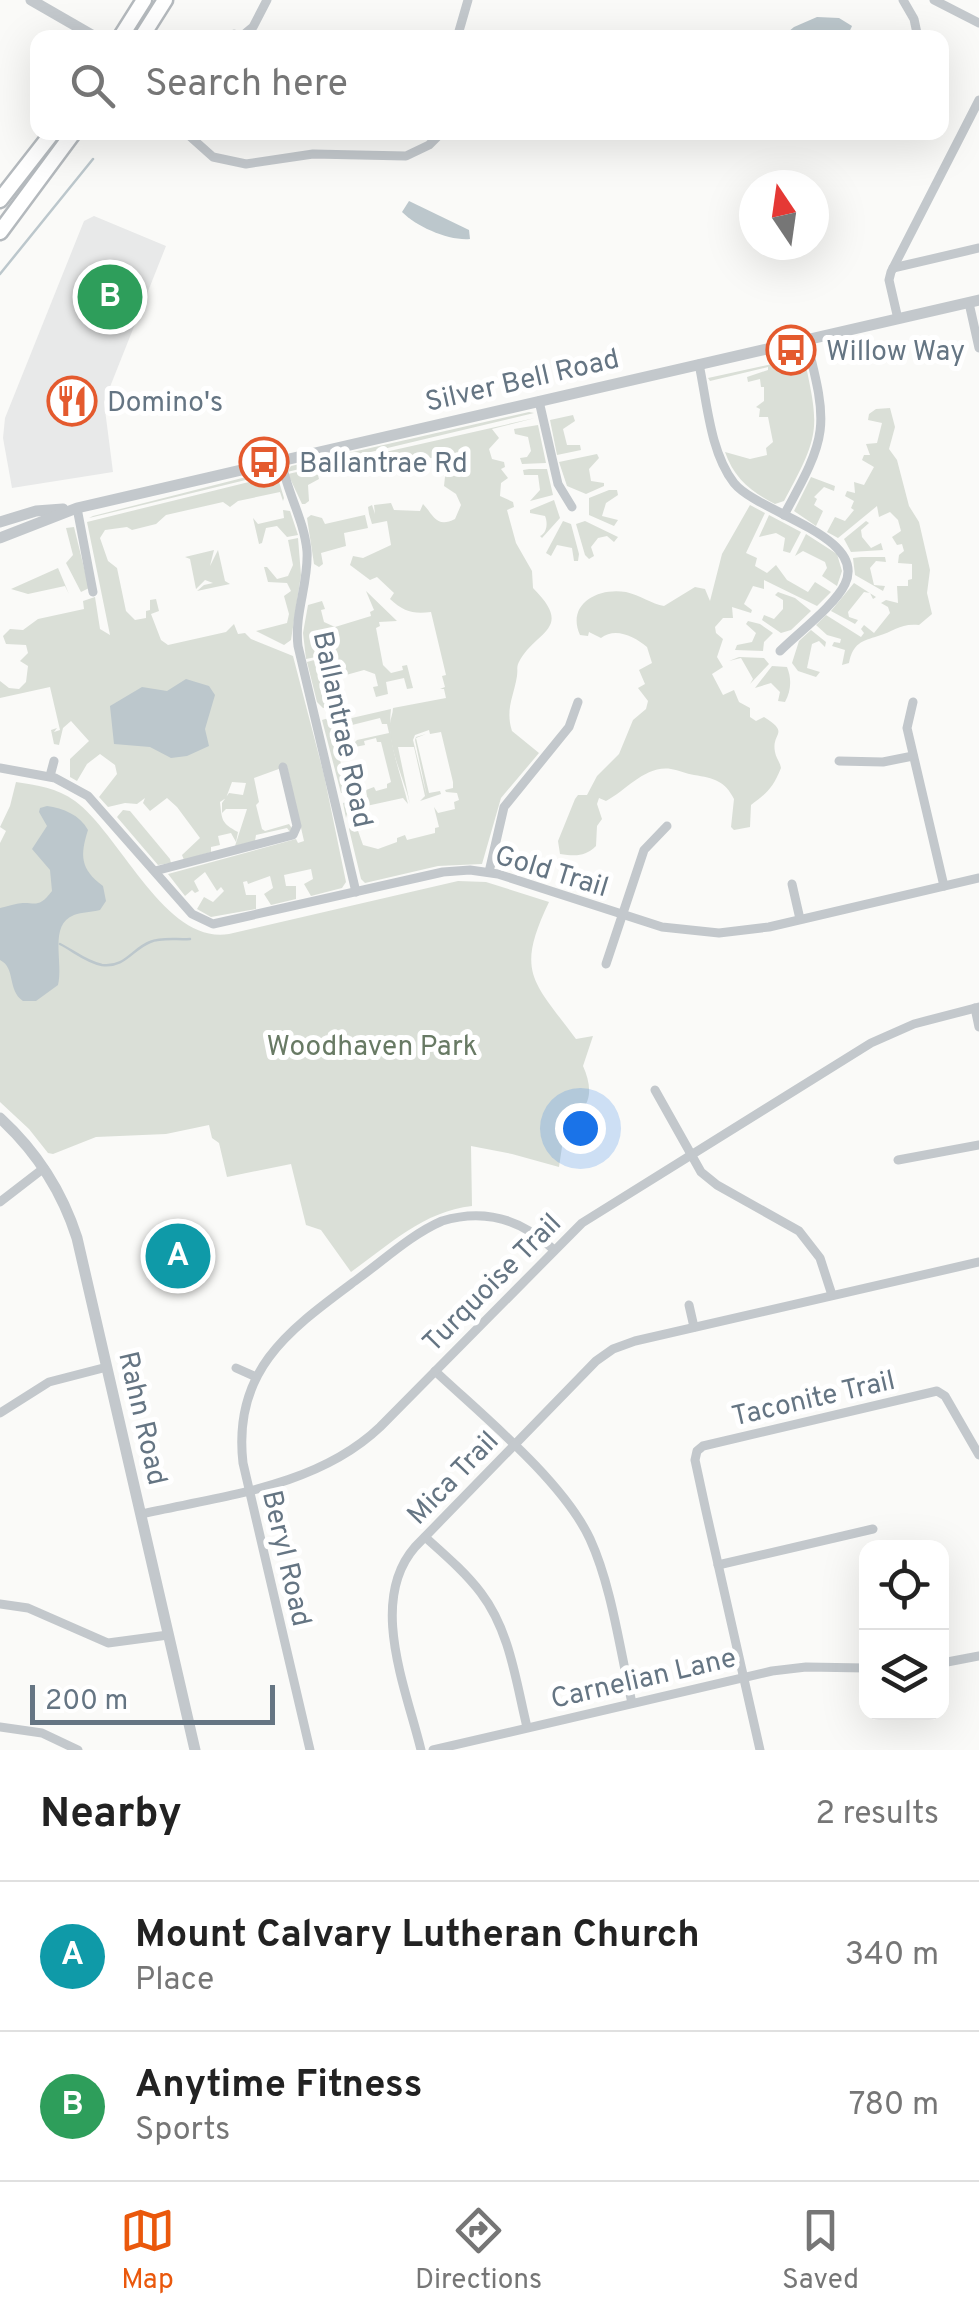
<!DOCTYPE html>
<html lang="en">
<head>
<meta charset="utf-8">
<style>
  :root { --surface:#fff; --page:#f6f6f6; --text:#222; --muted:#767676; --line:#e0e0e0; --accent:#ea580c }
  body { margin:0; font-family:Overpass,sans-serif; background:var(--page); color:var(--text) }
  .controls { position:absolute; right:30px; bottom:30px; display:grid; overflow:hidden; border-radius:20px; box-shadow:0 10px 40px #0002 }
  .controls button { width:90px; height:90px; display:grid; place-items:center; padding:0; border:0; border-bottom:2px solid var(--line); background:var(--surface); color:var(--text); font:50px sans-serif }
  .compass { position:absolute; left:739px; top:170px; width:90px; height:90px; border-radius:50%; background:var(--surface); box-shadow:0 10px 40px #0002; rotate:347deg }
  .scale { position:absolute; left:30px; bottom:25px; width:245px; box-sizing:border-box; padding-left:10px; border:5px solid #657583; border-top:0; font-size:28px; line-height:35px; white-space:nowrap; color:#657583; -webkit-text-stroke:8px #fff; paint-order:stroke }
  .you { position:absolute; left:580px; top:1128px; width:35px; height:35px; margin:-25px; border:8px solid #fff; border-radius:50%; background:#1a73e8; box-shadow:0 0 0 15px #1a73e833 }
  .badge { display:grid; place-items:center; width:65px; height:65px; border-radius:50%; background:var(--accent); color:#fff; font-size:32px; font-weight:700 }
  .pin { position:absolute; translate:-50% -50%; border:5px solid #fff; box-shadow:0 2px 10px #0006 }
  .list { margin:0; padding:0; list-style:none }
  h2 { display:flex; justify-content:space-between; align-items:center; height:130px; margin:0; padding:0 40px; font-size:42px }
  h2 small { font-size:32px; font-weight:400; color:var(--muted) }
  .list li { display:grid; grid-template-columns:65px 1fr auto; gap:30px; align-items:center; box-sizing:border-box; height:150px; padding:0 40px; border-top:2px solid var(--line) }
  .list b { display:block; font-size:38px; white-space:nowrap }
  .list p { margin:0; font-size:32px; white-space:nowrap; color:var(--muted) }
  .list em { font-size:32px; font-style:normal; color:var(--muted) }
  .icon { flex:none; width:55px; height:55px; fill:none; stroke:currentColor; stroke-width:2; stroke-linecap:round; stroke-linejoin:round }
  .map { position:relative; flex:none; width:979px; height:1750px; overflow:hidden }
  .search { position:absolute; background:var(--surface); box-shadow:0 10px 40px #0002; left:30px; right:30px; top:30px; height:110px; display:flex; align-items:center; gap:25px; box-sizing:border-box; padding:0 35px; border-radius:20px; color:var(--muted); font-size:38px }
  .sheet { height:430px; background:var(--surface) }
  nav { display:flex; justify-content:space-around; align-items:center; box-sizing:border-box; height:140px; border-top:2px solid var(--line); background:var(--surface); font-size:28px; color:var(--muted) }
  nav a { display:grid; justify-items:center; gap:5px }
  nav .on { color:var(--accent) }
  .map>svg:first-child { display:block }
  .built { fill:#e8e9e9 }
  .green { fill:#dadfd7 }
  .water { fill:#bcc7cc }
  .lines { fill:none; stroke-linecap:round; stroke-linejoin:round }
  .stream { stroke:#bcc7cc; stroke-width:2.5 }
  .trunk-casing { stroke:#b4b9bd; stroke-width:19 }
  .minor { stroke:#c3c8cc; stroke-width:9 }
  .tertiary { stroke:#c3c8cc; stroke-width:11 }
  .trunk { stroke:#fff; stroke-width:14 }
  .labels { text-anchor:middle; stroke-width:10; stroke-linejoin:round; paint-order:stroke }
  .poi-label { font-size:28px; fill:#657583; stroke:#fff; text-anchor:start }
  .street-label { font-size:28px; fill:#657583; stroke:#fff }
  .park-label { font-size:28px; fill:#687a64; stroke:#fff }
</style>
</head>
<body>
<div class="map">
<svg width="979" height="1750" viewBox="0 0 979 1750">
  <rect width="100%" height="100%" fill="#fafaf8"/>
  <polygon class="built" points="94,216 166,246 104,402 113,472 12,488 3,438 5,418 84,221"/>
  <g class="green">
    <path d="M804 357C820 430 820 434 784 501L775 504C751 492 734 478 725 452L750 459 767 455 766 448 773 442 768 417H759L760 409 756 407 764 401V387H761L760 379 748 382 747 377 768 370V367L710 381 708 378Z"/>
    <path d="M890 408 895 427 889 449 897 460 909 506 919 522 930 570 927 593 932 614 919 625C900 623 895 631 878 636 862 641 853 643 849 663L842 665 845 650 832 646 834 642 840 643 841 639 827 635 816 625 826 615 861 637 864 633 861 629 864 625 874 633 890 613 888 607 881 603 886 600 898 603 897 586H908V580L912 579V564L898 563 899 555 904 551 902 544 897 545 892 537 901 531 898 520 890 512 879 517 877 506 838 538 827 532 835 517 845 521 854 510 851 508 854 501 845 496 847 491 855 493 854 482 864 485 874 467 862 460 864 455H870L866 444 877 443 882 423 868 420 869 414 876 409Z"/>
    <polygon points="529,412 534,413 287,472 291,466"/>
    <polygon points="573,415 575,421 563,429 567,445 580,445 581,450 557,455 550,420"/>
    <path d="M535 418 492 429 499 438 489 449 492 459 504 462 505 467 501 469 508 478 501 483 500 496 513 502 514 507 507 510 516 543 532 571 533 588C574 629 537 630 520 660 516 667 518 668 517 676 514 696 505 709 512 731L539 753 501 798 482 864 438 866 365 883 361 879 349 829 352 825H356L363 845 378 849 397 842V838L405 835 407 840 435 833V828L439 827 434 807 438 813 455 809 454 802 459 800 457 793 446 792 445 790 453 788V782L441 732 430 734 429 730 415 735 413 740 427 797 415 740 416 737 426 734 416 738 429 793 440 791 441 794 420 801 425 796 414 747H398L410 804C404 778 389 751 390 724 390 719 393 714 393 708L446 698 444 689H440L445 687 442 676 446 675 431 612C413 614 404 612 390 599L394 593 377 577 370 580 350 565 353 556 363 558 391 545 387 521 372 524 369 514 365 515 368 528 344 533 346 546 321 553 323 564 319 567 314 564 307 518 311 515 322 518 325 524 369 514 368 507 372 505 375 514 374 505 391 503 394 510 420 511 423 504C433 514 436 529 455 519L461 505 456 494 444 486 447 459 388 455 325 468 317 471 319 479 308 485 309 501 305 504H302L288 474Z"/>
    <polygon points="538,425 546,463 522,464 520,458 527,457 531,451 528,437 515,434 514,429"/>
    <polygon points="597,454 599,458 589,469 591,481 604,483 604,486 586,494 567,486 559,462"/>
    <polygon points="529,469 547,469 553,495 530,501 540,490 538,475 524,475 523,470"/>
    <polygon points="270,471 275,473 89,518 93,516"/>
    <path d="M277 475 284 498 283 501 280 492 238 501 230 507 223 502 166 515 156 524 132 530 127 527 105 530 100 538 108 561 117 568 126 611 135 620 146 618V611L150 610V600L156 599 159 611 151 614 161 640 168 645 226 632 234 624 238 634 245 633 251 639 293 656 324 775 346 882 342 888 311 896 304 884 313 879 311 869 284 875 286 886H296V899L271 905 264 894 273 888 270 876 248 884 247 881 243 882 246 895H256V909L211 917 197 909 204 897 213 902 224 891 221 887 217 891 205 872 194 881 199 891 195 893 192 890 185 896 168 874 296 839 298 843 304 841 287 766 254 778 259 802 256 805 262 829 265 831 289 824 293 830 290 832 287 828 256 835 255 841 235 846 247 809H226L222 813V803L229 793 243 795 246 783 232 782 226 798 220 802C222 820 221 823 238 832L236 842 231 833 218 836 220 845 211 847V852L184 860 182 855 200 838 177 807 167 798 150 811 143 803 145 798 137 804 125 803 108 807 99 797 117 774 115 765 100 754 87 764 77 781 70 777V759L89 741 71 721 63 728 59 745 54 744 51 730 57 728 54 732 60 730 50 687 0 698V681L9 688 19 689 26 682 28 666 20 661 28 653 26 645 6 644 3 636 10 629 23 630 38 619 84 609 83 601 95 597 100 629 110 635 87 522Z"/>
    <polygon points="811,477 835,486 834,491 824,487 814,497 817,499 814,505 823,511 816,526 794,511"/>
    <polygon points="609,490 617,490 618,495 606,503 602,516 618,520 614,526 589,515 589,498"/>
    <path d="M554 500 560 518 542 538 540 536C547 533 548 523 545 516L530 513V510Z"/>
    <path d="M750 505 765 513 746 553 757 558 755 566 767 573 776 565 787 580 808 592 815 582 831 592 817 606 764 580V589L753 586 744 604 752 610 751 613 732 607 733 618H723L715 627 716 633 723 639 717 657 723 667 712 674 723 695 734 690 739 702 750 708V717L756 721 764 717C791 734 771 732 775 752 776 758 780 762 781 768 773 788 767 793 751 805L750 827 734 830 731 827 734 799C725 781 714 778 694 775 686 774 679 770 671 769 645 765 626 791 606 801L599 798 597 804 602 819 597 826 596 846C585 857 575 856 560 854L558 841 575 799 578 795H587L597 776 619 754 633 720 646 709 648 701 638 688 645 684 639 670 652 663 647 647C634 636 615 627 601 638L589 632 588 636 580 635C566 604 598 587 626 592 640 595 652 604 664 606L695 587 705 589 710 601 722 554Z"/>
    <polygon points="283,510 290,511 298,535 287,537 277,526 266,528 262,543 259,544 253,518 258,524 284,518"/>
    <polygon points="769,515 801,532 790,553 783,551 785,538 776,533 759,537"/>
    <polygon points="563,521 571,524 579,554 578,561 574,561 572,548 557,545 551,556 546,553"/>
    <polygon points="585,521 618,537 614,542 607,536 598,538 591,547 594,556 589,559 585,555 576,524"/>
    <polygon points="866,521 869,523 861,530 862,537 871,548 881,543 883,550 851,552 844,539"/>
    <polygon points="74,527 89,588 81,592 66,563 73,555 66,528"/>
    <polygon points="806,534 837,554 842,571 837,586 822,576 827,568 825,562 803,551 795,556"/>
    <polygon points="298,538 301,575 291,640 284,645 256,631 287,623 289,614 284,596 291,591 287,583 268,582 264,567 267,567 277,579 288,576 293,565 288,540"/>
    <polygon points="214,550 210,566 218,550 225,581 230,584 197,591 204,585 213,583 205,580 196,589 190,559 185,557"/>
    <polygon points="861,557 885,557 886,562 876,561 870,568 874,585 885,586 883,591 855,575 853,558"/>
    <polygon points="58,568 69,594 65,586 28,594 11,589"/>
    <polygon points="854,583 876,597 873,599 870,593 864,592 848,612 849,617 858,620 855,624 831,611"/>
    <polygon points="366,591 397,621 379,622 380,626 376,628 383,665 391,673 403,670 402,666 407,665 413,688 407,689 404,678 386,682 388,694 376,697 373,687 378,686 375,674 364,670 328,680 329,684 324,686 333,705 323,708 317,702 307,662 321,658 326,661 328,656 324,652 321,656 306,659 303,633 308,605 322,601 325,609 321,610 324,622 335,627 371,616 370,612 374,610"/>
    <polygon points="778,592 795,598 811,611 791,630 781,633 762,620 764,615 774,619 783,609 783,600 775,595"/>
    <polygon points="748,621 760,624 773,633 764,642 763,651 735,650 737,645 752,642 756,633 746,624"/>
    <polygon points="811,630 826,642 825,647 819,641 812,644 807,668 820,672 816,677 798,671 792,663 799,641"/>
    <polygon points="739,657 764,658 769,664 750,684 753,679 741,658 729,661"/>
    <path d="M772 666 787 667C792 679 791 691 785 702L778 701 780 692 771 683 755 688Z"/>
    <path d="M391 709C387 743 400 770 408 804L403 798 348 810 346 818 343 803 367 796 366 790 374 787 376 791 387 788V784L391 782 381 742H377L376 738 364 741 365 745 355 747 353 744 357 740 389 733 387 724H382L380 718 348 726V733L346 726 340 728 341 735 334 737 337 754 345 753 339 756 347 788 354 790 341 793 322 720 329 718 330 723Z"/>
    <path d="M16 782C37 785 57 788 75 801 121 835 165 945 229 934L458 881 486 882 549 902C515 973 533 981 576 1039L593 1036 583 1066C593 1088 593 1110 566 1120L559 1167 512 1154 471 1146 472 1206C424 1211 389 1245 351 1272L321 1230 306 1225 291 1164 227 1177 219 1143 212 1138 209 1125 166 1134 96 1137 53 1154 48 1153 29 1129 0 1102V843L6 831 0 827 10 806Z"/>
    <polygon points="123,810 130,811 170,859 171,863 158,865 117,817"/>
  </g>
  <g class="water">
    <polygon points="817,17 839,18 852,26 847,37 782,37 794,27"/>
    <path d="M409 201 469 230 470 239C449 241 417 227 402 212Z"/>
    <polygon points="186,679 209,686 215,695 205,729 209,746 187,756 171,758 150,747 114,744 110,706 142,687 167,691"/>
    <path d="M47 806C63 808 80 815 88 830 80 855 80 869 103 886L106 901 100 910C92 912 82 912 74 915 48 925 64 963 58 985L36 1001H23C7 990 16 968 0 960V908C6 907 10 905 16 904 34 900 37 911 52 891L50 870 32 849 47 826 39 812 40 808Z"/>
  </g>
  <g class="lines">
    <g class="stream">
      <polyline points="0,274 93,159"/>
      <path d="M60 944C74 951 86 962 102 965 125 968 132 949 150 942 162 937 177 940 190 939"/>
    </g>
    <g class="trunk-casing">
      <g id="trunk">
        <polyline points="120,38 144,0"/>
        <polyline points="141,38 165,0"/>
        <polyline points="0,200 53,132"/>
        <polyline points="0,232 74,132"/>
      </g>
    </g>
    <g class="minor">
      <polyline points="903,0 914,19 918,38"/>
      <polyline points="934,0 979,23"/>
      <polyline points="241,37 253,27 267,0"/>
      <polyline points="225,38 234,34 241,38"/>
      <polyline points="457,38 468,0"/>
      <polyline points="185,132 213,157 246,164 313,154 406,156 429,145 442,132"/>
      <polyline points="893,268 979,248"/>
      <polyline points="969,303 979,348"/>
      <polyline points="898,319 889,280 891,272 979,100"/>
      <path d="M699 364C707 402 710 452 734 483 758 513 868 536 845 584 835 605 798 633 780 651"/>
      <polyline points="539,401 558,484 572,507"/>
      <path d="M281 459C286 491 304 519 307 551 309 583 294 613 298 646L356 892"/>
      <polyline points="77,508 93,592"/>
      <path d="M784 515C828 435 829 428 806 339"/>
      <polyline points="913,702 907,728 944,886"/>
      <polyline points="839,761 883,762 913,756"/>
      <polyline points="0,768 55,778 88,796 192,914 213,924 443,872 470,870 498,874 662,927 719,933 769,927 979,878"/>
      <polyline points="50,776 54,761"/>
      <polyline points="155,871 293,835 297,826 283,767"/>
      <polyline points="489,872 504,807 569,727 578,702"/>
      <polyline points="792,884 800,919"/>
      <polyline points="606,964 644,850 667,826"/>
      <polyline points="975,1008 979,1027"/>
      <polyline points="655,1090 701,1172 717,1185 799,1231 820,1258 832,1295"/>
      <polyline points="898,1160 979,1145"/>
      <polyline points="0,1202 44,1168"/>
      <polyline points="689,1305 694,1327"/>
      <polyline points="236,1368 256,1377"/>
      <path d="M435 1371C483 1416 563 1481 590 1539 612 1587 620 1651 632 1703"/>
      <polyline points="0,1413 49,1382 107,1367"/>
      <path d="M141 1514C222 1496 317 1487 380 1427L582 1223 871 1043 914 1024 979 1007"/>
      <path d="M425 1537C445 1555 465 1572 481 1593 510 1631 516 1682 527 1727"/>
      <polyline points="718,1565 873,1529"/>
      <polyline points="0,1604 28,1608 108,1643 168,1635"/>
      <polyline points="942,1663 979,1656"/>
      <polyline points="0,1727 42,1733 78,1750"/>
      <path d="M310 1750 243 1463C232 1368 292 1328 359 1278 385 1259 412 1234 442 1221 485 1208 521 1219 553 1249"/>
      <path d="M421 1750C406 1688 368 1601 415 1547L596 1361 613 1349 635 1341 979 1262"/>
      <polyline points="433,1750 772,1671 806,1667 866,1668"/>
      <polyline points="760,1750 706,1511 695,1460 697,1451 703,1446 937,1391 945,1396 979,1455"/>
    </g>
    <g class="tertiary">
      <polyline points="31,0 97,38"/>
      <polyline points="0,522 36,511 63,509"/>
      <polyline points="0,538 77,508 979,300"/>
      <path d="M0 1118C36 1151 62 1191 77 1238L195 1750"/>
    </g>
    <use href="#trunk" class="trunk"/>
  </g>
  <defs>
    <g id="bus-ring" transform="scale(2.5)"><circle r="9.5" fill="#fff" stroke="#e45a2e" stroke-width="1.5"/><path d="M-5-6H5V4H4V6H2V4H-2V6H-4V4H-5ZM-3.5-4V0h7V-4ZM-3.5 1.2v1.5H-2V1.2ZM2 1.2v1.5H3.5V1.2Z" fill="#e45a2e"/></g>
    <g id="restaurant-ring" transform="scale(2.5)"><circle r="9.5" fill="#fff" stroke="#e45a2e" stroke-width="1.5"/><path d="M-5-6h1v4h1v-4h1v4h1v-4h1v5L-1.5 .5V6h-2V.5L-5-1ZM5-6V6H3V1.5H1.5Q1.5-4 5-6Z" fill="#e45a2e"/></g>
  </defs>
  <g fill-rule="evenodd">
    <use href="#bus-ring" x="791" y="350"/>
    <use href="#restaurant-ring" x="72" y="401"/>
    <use href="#bus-ring" x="264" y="462"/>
  </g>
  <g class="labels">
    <g class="poi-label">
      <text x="826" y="360">Willow Way</text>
      <text x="107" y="411">Domino's</text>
      <text x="299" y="472">Ballantrae Rd</text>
    </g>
    <g class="street-label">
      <text transform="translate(522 379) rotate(-13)" y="10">Silver Bell Road</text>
      <text transform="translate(344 729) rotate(78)" y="10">Ballantrae Road</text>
      <text transform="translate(552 870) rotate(17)" y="10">Gold Trail</text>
      <text transform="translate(491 1282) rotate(-45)" y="10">Turquoise Trail</text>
      <text transform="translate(813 1397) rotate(-13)" y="10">Taconite Trail</text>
      <text transform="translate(144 1418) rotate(77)" y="10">Rahn Road</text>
      <text transform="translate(452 1477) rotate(-46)" y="10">Mica Trail</text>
      <text transform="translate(288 1558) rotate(77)" y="10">Beryl Road</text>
      <text transform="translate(643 1677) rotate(-13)" y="10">Carnelian Lane</text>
    </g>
    <g class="park-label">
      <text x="372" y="1055">Woodhaven Park</text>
    </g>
  </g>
</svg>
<div class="controls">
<button><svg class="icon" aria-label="locate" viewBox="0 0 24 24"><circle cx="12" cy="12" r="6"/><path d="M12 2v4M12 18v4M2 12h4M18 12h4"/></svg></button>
<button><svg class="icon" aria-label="layers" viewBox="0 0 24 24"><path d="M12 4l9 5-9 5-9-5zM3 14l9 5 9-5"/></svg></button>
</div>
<svg class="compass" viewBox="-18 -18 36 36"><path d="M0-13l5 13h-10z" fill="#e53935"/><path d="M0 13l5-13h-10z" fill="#767676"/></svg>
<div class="scale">200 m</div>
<div class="you"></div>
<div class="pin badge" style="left:178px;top:1256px;background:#0f9aa8">A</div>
<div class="pin badge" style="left:110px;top:297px;background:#2e9e5b">B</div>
<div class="search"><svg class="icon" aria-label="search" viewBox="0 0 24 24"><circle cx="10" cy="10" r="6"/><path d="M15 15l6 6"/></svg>Search here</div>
</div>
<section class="sheet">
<h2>Nearby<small>2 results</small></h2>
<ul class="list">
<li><span class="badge" style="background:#0f9aa8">A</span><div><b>Mount Calvary Lutheran Church</b><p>Place</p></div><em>340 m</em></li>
<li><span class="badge" style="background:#2e9e5b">B</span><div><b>Anytime Fitness</b><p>Sports</p></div><em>780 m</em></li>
</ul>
</section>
<nav>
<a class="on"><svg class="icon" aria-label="map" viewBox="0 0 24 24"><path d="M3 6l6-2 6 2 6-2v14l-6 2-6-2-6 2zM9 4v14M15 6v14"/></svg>Map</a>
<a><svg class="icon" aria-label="directions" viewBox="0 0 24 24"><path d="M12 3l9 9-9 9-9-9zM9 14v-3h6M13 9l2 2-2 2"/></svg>Directions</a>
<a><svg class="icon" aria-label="saved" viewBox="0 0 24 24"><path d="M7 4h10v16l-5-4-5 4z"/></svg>Saved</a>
</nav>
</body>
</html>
